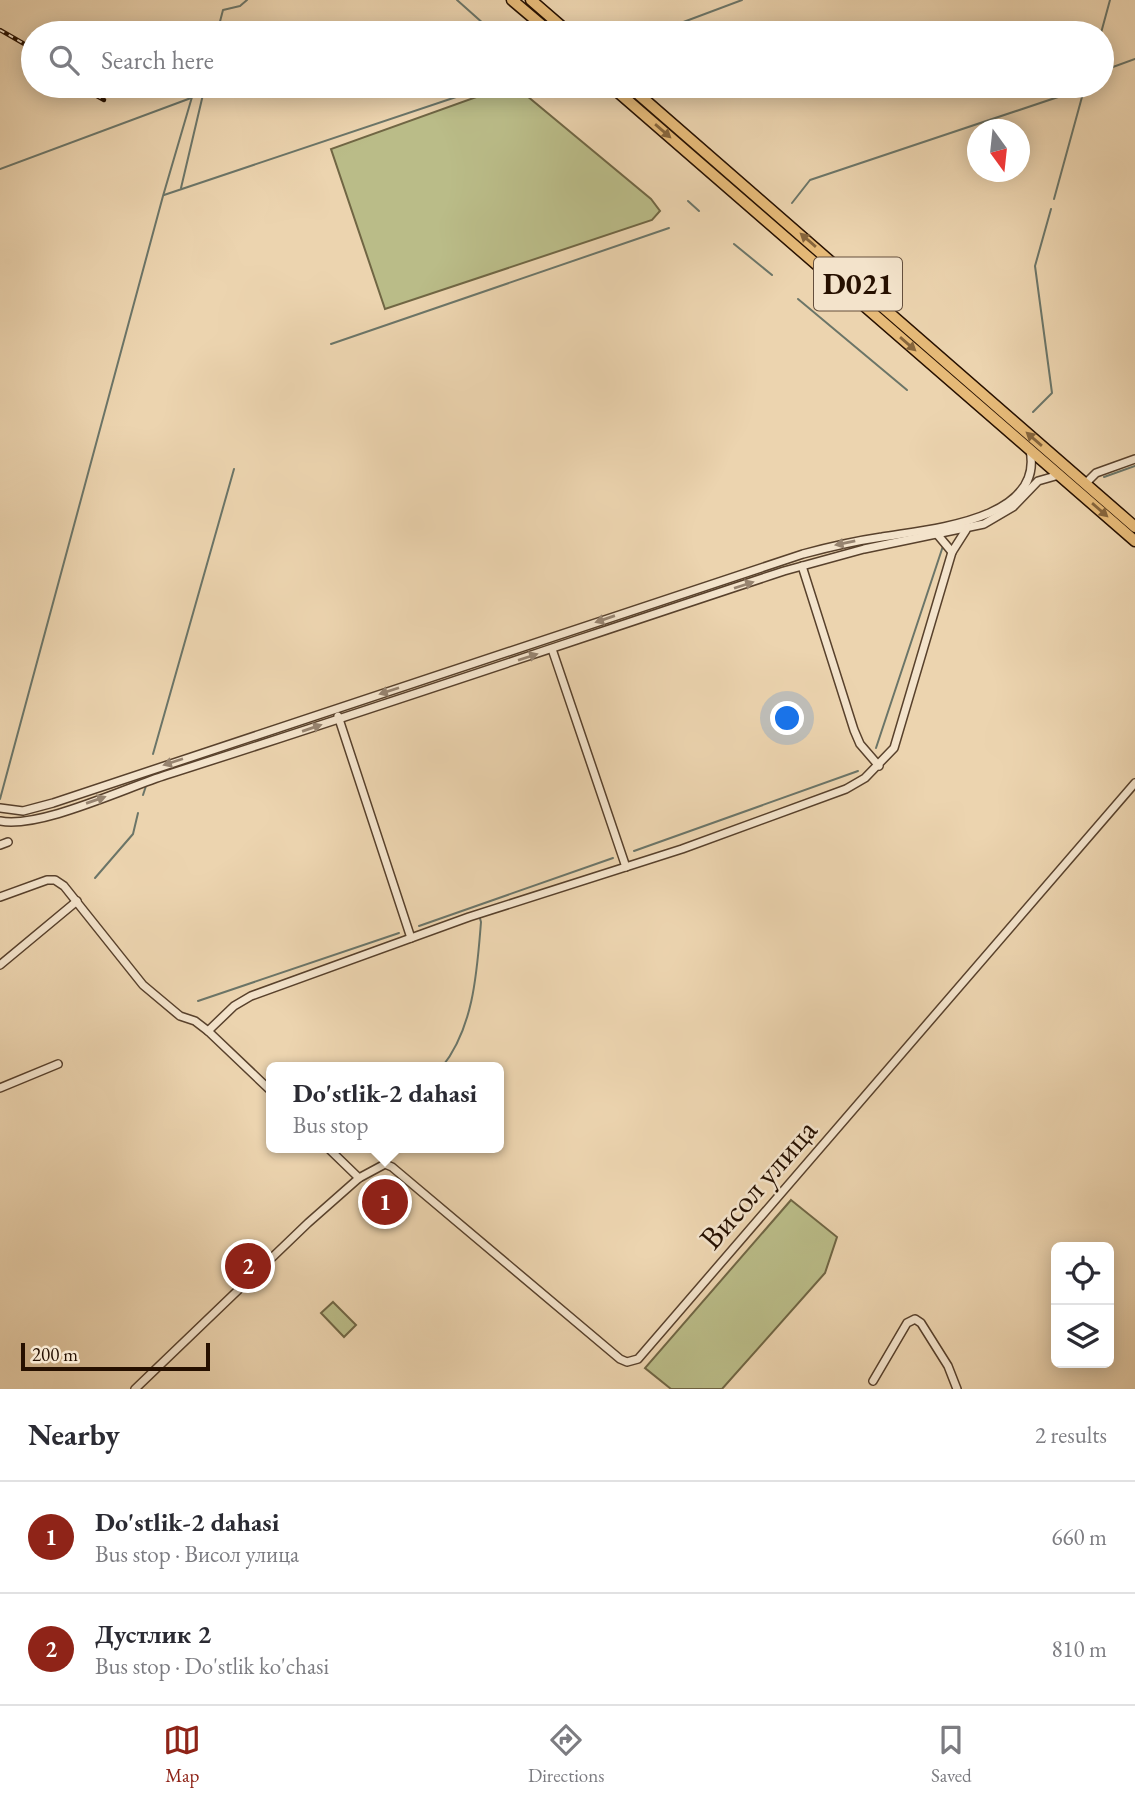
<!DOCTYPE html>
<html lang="en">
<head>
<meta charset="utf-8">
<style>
  :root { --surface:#fff; --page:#f7f7f7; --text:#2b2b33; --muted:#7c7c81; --line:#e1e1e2; --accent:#8f2418 }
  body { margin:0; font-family:"EB Garamond",serif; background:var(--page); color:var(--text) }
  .controls { position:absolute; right:21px; bottom:21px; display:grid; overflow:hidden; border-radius:10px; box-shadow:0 4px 18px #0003 }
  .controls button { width:63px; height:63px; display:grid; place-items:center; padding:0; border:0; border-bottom:2px solid var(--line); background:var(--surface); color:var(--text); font:35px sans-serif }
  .compass { position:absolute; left:967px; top:119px; width:63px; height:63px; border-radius:50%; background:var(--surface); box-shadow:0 4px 18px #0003; rotate:165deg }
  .scale { position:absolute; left:21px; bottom:18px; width:189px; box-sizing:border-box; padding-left:7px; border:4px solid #261000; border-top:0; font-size:19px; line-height:24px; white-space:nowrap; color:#261000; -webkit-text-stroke:5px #f3e3cb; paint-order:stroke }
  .you { position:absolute; left:788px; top:719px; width:24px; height:24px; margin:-18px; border:5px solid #fff; border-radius:50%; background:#1a73e8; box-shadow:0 0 0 10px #1a73e833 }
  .badge { display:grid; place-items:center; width:46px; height:46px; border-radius:50%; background:var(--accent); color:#fff; font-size:23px; font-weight:700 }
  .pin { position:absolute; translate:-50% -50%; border:4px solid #fff; box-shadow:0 2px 7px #0006 }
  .popup { position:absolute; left:266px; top:1062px; width:238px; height:91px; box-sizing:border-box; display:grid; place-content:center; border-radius:10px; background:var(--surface); filter:drop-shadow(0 2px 5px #0005); font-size:23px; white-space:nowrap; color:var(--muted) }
  .popup b { font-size:26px; color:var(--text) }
  .popup::after { content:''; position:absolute; left:50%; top:100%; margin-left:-14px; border:14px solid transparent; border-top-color:var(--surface) }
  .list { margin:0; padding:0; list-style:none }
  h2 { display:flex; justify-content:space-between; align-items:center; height:91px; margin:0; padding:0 28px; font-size:30px }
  h2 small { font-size:23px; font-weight:400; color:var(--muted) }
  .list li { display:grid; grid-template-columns:46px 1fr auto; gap:21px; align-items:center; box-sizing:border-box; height:112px; padding:0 28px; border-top:2px solid var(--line) }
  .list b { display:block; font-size:26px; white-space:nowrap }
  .list p { margin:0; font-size:23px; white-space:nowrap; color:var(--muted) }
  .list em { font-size:23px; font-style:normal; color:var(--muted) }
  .icon { flex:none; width:38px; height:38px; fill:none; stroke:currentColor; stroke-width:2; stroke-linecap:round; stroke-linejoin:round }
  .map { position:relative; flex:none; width:1135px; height:1389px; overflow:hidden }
  .search { position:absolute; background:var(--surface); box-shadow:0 4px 18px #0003; left:21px; right:21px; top:21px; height:77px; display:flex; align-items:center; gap:18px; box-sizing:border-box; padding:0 24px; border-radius:38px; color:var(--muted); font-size:26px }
  .sheet { height:315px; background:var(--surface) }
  nav { display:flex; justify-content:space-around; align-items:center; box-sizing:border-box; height:98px; border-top:2px solid var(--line); background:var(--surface); font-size:19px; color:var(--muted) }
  nav a { display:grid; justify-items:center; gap:4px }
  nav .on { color:var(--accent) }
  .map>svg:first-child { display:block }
  .green { fill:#babc88; stroke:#706644; stroke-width:2 }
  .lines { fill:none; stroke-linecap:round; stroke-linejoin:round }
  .stream { stroke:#6b7568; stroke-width:2 }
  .minor-casing { stroke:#58412c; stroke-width:10 }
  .highway-casing { stroke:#261000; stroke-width:13 }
  .minor { stroke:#f3e3cb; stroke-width:7 }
  .highway { stroke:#e6ba78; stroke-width:10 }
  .rail-casing { stroke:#261000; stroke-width:4.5 }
  .rail { stroke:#f3e3cb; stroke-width:2; stroke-dasharray:5; stroke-linecap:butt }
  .oneway { fill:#86653c }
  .oneway2 { fill:#978470 }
  .labels { text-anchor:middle; stroke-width:5; stroke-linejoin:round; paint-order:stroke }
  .shield { fill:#f3e3cb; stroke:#644f3d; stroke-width:2 }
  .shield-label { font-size:30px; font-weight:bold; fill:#261000 }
  .street-label { font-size:32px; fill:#261000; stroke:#f3e3cb }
</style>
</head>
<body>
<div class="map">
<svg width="1135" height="1389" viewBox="0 0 1135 1389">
  <rect width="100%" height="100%" fill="#ecd4af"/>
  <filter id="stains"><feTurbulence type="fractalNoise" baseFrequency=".00286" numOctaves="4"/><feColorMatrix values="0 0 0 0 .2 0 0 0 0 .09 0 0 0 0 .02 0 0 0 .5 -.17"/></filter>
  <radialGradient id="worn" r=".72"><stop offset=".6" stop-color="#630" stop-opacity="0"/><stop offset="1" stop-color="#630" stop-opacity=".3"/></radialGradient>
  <g class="green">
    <polygon points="507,86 515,86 651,199 660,211 652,220 385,309 331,149"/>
    <polygon points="791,1200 837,1237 825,1273 722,1389 671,1389 645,1368"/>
    <polygon points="333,1302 356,1325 344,1337 321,1313"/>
  </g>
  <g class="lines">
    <g class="stream">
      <polyline points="457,0 494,33"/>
      <polyline points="217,33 223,10 240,6 247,0"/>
      <polyline points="654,33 742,0"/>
      <polyline points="1101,33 1110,0"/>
      <polyline points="1102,71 1135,59"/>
      <polyline points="0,169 191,98"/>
      <polyline points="181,188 205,86"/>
      <polyline points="164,195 489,86"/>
      <polyline points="1054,199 1085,86"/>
      <polyline points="688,201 699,211"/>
      <polyline points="792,203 810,180 1085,88"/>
      <polyline points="734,244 772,275"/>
      <polyline points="798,299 907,390"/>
      <polyline points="331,344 669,228"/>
      <polyline points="1033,412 1052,393 1035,266 1051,209"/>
      <polyline points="1104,477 1135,466"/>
      <polyline points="876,748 943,546"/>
      <polyline points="153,754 234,469"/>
      <polyline points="143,795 146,786"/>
      <polyline points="0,799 163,196 192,97"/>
      <polyline points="634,851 858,771"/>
      <polyline points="95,878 133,834 138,813"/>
      <polyline points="419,926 613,858"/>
      <polyline points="198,1001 399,933"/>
      <path d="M442 1067C474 1027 477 971 481 922L479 915"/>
    </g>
    <g class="minor-casing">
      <g id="minor">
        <polyline points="1085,484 1096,473 1135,459"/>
        <polyline points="937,534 952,552"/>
        <polyline points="802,566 854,730 860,744 879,766"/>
        <polyline points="552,649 626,867"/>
        <polyline points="338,716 411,938"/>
        <path d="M0 808 23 811 53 803 803 554C829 547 855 541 882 537 928 529 1045 521 1030 450"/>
        <path d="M0 821C39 829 125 788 166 775 373 709 578 639 784 571L864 549 984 524 1013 507 1038 481 1059 475"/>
        <polyline points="0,845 8,842"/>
        <polyline points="0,897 47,880 55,880 64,886 143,985 180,1016 195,1021 208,1031 271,1091"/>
        <polyline points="0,965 77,901"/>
        <polyline points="208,1031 234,1006 251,996 469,917 682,849 846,789 865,778 894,748 952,552 966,530"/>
        <polyline points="0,1088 58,1064"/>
        <polyline points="328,1148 359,1178"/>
        <polyline points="873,1381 907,1323 915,1319 921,1323 948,1366 957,1389"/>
        <polyline points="135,1389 308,1223 359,1178 385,1164 392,1167 620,1359 627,1362 638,1359 1135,783"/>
      </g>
    </g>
    <g class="highway-casing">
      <g id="highway">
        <polyline points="512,0 551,33"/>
        <polyline points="531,0 569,33"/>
        <polyline points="611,86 1135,541"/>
        <polyline points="629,86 1135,527"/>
      </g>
    </g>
    <use href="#minor" class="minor"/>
    <use href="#highway" class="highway"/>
    <g class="rail-casing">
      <g id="rail">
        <polyline points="0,30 33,49"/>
        <polyline points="79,86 104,100"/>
      </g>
    </g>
    <use href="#rail" class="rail"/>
  </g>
  <defs><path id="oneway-solid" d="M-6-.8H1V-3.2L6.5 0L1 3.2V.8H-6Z" transform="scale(1.75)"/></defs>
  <g class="oneway">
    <use href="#oneway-solid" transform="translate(663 131) rotate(41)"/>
    <use href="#oneway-solid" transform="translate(808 240) rotate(-139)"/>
    <use href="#oneway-solid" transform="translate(908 344) rotate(41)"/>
    <use href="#oneway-solid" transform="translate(1034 439) rotate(-139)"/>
    <use href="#oneway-solid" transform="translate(1100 510) rotate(41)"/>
  </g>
  <g class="oneway2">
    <use href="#oneway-solid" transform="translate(845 543) rotate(168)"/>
    <use href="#oneway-solid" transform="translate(744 585) rotate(-18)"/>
    <use href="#oneway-solid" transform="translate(605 619) rotate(161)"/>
    <use href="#oneway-solid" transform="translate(528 657) rotate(-18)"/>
    <use href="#oneway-solid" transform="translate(389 691) rotate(162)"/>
    <use href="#oneway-solid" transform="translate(312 728) rotate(-19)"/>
    <use href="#oneway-solid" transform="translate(173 762) rotate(162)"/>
    <use href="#oneway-solid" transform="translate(96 800) rotate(-19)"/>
  </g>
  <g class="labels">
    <rect class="shield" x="814" y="257.5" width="88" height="53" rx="5"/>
    <g class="shield-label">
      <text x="858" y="294">D021</text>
    </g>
    <g class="street-label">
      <text transform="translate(758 1184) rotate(-49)" y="11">Висол улица</text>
    </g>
  </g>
  <rect width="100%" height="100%" filter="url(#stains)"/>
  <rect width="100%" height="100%" fill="url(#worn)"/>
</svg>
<div class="controls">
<button><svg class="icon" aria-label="locate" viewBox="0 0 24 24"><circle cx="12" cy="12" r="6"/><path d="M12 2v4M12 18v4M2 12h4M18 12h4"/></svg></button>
<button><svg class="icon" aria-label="layers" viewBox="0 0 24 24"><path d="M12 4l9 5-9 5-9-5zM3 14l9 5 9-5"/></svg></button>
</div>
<svg class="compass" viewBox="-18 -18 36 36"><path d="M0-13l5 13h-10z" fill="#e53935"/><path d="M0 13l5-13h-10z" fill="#7c7c81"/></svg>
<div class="scale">200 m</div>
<div class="you"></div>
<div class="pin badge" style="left:385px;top:1202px">1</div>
<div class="popup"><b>Do'stlik-2 dahasi</b>Bus stop</div>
<div class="pin badge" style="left:248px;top:1266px">2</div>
<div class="search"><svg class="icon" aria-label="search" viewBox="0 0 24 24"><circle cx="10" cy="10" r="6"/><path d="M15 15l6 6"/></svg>Search here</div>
</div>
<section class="sheet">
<h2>Nearby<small>2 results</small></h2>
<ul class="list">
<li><span class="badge">1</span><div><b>Do'stlik-2 dahasi</b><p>Bus stop · Висол улица</p></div><em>660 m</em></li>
<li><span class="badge">2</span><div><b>Дустлик 2</b><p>Bus stop · Do'stlik ko'chasi</p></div><em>810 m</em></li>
</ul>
</section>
<nav>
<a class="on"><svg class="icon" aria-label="map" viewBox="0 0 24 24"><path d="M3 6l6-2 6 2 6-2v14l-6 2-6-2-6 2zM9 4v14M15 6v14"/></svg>Map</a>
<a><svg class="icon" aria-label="directions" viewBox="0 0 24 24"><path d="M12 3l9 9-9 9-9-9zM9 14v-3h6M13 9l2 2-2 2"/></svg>Directions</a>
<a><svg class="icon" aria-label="saved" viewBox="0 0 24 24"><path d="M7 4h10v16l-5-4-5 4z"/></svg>Saved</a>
</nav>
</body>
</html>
